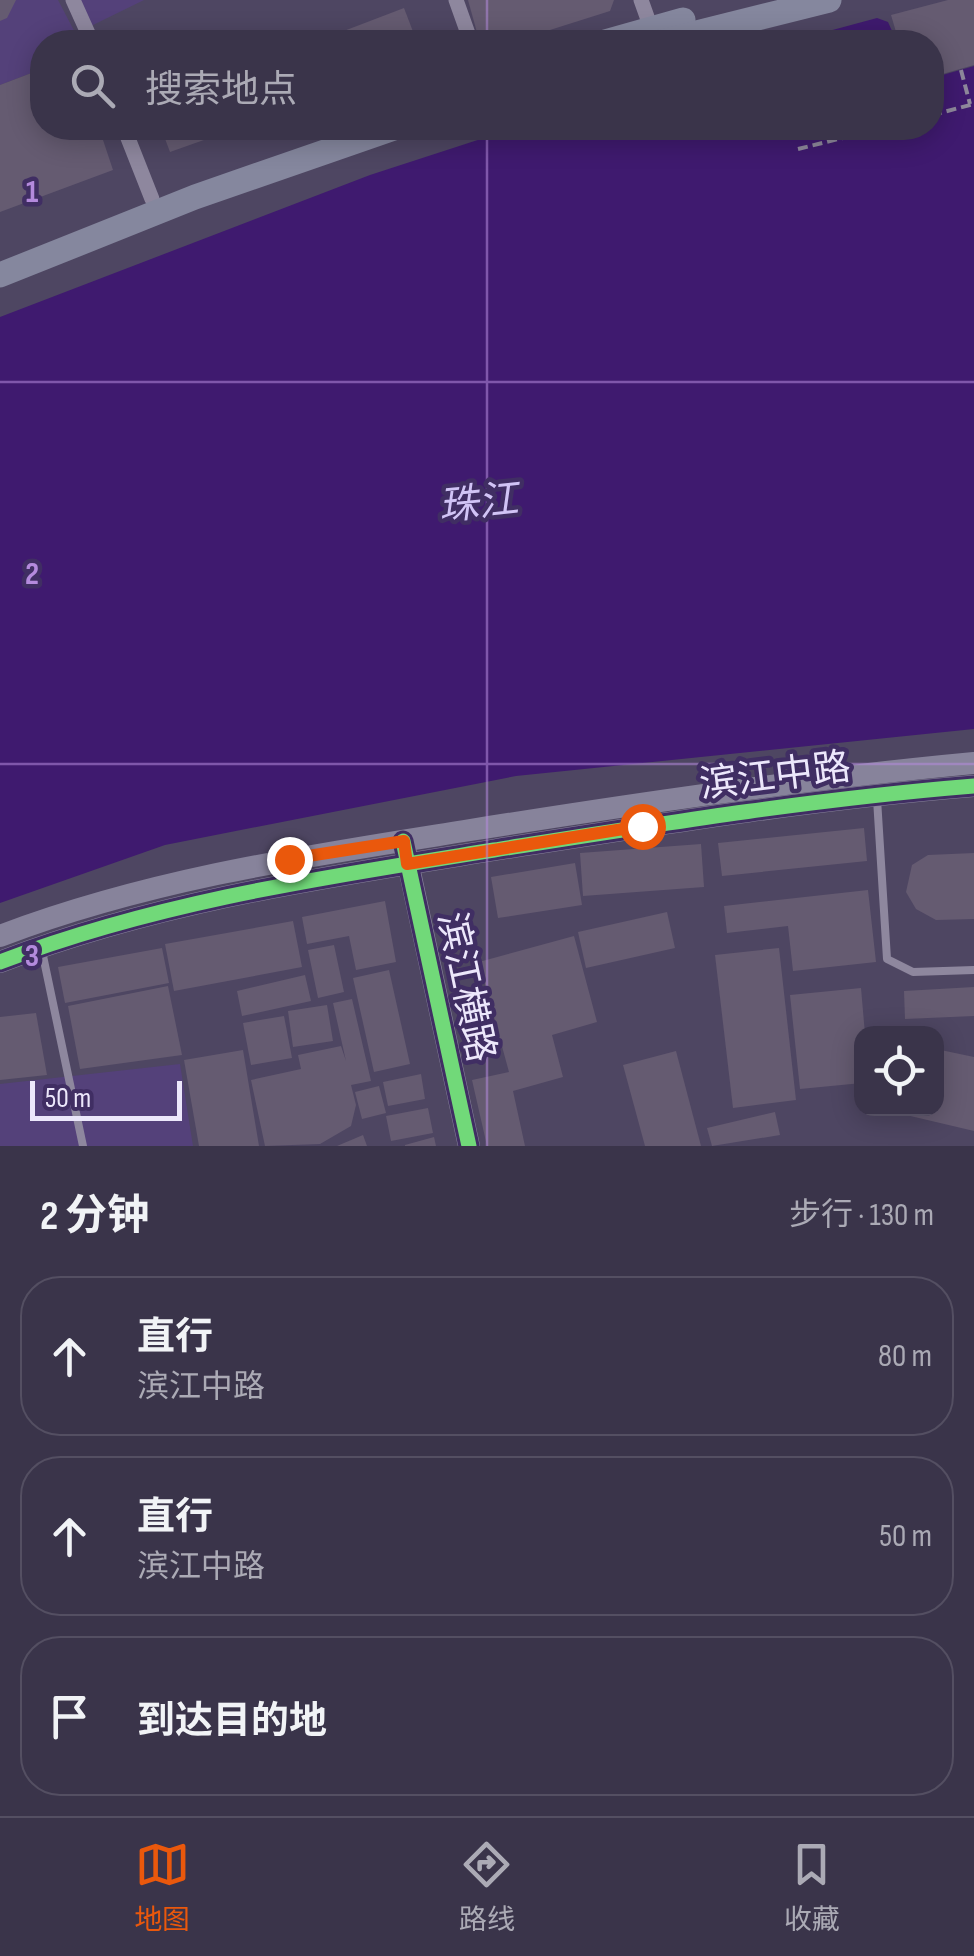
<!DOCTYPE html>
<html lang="zh">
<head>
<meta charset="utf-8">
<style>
  :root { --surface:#3a344a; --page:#453f54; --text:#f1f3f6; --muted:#abaab5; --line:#544f62; --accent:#ea580c }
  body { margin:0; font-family:"Sofia Sans Condensed","Noto Sans SC",sans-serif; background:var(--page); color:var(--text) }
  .controls { position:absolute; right:30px; bottom:30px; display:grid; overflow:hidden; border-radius:20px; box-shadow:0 5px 25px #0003 }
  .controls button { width:90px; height:90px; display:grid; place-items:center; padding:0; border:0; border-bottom:2px solid var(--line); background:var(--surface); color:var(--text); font:50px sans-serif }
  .scale { position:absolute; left:30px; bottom:25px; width:152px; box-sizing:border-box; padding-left:10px; border:5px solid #ece7fb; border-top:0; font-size:28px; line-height:35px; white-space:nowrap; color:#ece7fb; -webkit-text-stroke:8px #402e63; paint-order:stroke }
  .stop { position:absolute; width:30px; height:30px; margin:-22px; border:8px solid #ea580c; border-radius:50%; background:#fff }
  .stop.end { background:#ea580c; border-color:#fff; box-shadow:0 2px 10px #0008 }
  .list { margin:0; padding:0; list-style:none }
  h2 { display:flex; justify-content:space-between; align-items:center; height:130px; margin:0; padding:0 40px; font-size:42px }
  h2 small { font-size:32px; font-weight:400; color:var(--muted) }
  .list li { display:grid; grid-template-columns:65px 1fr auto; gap:30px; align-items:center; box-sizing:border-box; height:160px; margin:0 20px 20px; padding:0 20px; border:2px solid var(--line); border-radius:40px }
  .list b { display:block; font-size:38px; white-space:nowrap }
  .list p { margin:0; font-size:32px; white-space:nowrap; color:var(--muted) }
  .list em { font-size:32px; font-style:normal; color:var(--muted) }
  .icon { flex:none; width:55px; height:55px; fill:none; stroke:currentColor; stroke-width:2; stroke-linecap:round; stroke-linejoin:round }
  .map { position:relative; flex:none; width:974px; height:1146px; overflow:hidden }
  .search { position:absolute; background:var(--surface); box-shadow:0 5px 25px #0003; left:30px; right:30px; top:30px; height:110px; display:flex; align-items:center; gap:25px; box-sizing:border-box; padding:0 35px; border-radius:40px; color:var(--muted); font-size:38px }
  .sheet { height:670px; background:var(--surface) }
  nav { display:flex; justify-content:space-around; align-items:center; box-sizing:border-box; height:140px; border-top:2px solid var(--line); background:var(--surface); font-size:28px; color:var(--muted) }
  nav a { display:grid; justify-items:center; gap:5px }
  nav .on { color:var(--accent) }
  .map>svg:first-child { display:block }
  .built { fill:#54417a }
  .water { fill:#3f1a6f }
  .building { fill:#655b71 }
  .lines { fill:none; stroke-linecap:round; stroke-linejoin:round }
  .path { stroke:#8e889b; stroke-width:4; stroke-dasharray:10 5; stroke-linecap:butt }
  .lane { stroke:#8e879e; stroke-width:8 }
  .street { stroke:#8e879e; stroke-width:15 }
  .secondary { stroke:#87839b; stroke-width:22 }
  .primary { stroke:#85879e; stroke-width:25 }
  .cycleway-casing { stroke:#402e63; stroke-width:21 }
  .cycleway { stroke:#71d979; stroke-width:15 }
  .route { stroke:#ea580c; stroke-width:12 }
  .grid { fill:none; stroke:#b48add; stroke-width:2.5; stroke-opacity:0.55 }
  .labels { text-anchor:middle; stroke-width:9; stroke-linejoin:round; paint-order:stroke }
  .street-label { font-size:38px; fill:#ece7fb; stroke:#402e63 }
  .water-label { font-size:40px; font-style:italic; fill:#d1c4f6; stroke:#402e63 }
  .grid-label { font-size:32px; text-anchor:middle; font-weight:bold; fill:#b48add; stroke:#402e63; stroke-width:9; stroke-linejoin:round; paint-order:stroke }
</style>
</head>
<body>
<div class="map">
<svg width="974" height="1146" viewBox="0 0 974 1146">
  <rect width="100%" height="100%" fill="#4e4662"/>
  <g class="built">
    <polygon points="0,0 58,0 80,42 42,42 42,69 0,85"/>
    <polygon points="79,0 144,0 91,26"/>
    <polygon points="180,1064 193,1146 0,1146 0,1084"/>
  </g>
  <g class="water">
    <polygon points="877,18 888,22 897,42 788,42"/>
    <polygon points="974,66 974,729 516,776 165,845 0,903 0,317 370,175 515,128 932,128 932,78"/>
  </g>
  <g class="building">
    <polygon points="0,0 16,0 7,18 0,21"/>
    <polygon points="468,0 614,0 610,11 512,42 485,42 478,36"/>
    <polygon points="948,0 974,0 974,65 932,77 932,42 899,42 891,15"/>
    <polygon points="404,8 417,42 315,42"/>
    <polygon points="42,69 42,128 99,128 113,170 0,212 0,85"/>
    <polygon points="161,128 215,128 218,135 170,152"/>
    <polygon points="864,828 867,861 722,876 718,843"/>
    <polygon points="701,844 704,887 583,896 580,853"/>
    <polygon points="974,853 974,919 936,920 916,909 906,892 912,865 928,855"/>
    <polygon points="575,863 582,905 498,918 491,877"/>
    <polygon points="868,890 876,962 793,971 788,926 727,933 724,906"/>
    <polygon points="385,901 396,962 356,970 349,936 307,944 302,917"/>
    <polygon points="667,912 675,948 586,968 578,932"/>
    <polygon points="293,921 302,967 174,991 165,944"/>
    <polygon points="574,936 597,1022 552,1035 563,1077 513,1091 525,1146 487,1146 472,1080 509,1072 479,962"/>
    <polygon points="334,945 344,992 318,998 308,950"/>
    <polygon points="162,948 169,983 65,1003 58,967"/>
    <polygon points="779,948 796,1100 733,1108 715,955"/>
    <polygon points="389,970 410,1064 374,1072 353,978"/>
    <polygon points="305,975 311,1001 242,1016 237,991"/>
    <polygon points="168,986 182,1055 80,1069 68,1006"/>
    <polygon points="974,987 974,1016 905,1019 904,991"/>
    <polygon points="861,988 865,1034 862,1083 800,1089 790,995"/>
    <polygon points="352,999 371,1081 351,1085 356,1105 351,1126 320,1144 265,1146 251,1080 301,1069 298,1055 341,1046 346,1061 333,1003"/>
    <polygon points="327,1005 333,1041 293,1047 288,1011"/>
    <polygon points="36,1013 47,1075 0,1080 0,1017"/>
    <polygon points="284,1016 292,1058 251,1065 243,1023"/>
    <polygon points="936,1049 974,1057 974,1131 885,1110 936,1108"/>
    <polygon points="243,1050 259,1146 199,1146 184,1060"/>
    <polygon points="676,1051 701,1146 645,1146 623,1065"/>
    <polygon points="421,1074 425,1099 388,1106 383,1082"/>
    <polygon points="379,1086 386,1113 362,1119 355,1092"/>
    <polygon points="428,1108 433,1133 391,1141 386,1116"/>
    <polygon points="775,1112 780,1135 712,1146 707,1128"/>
    <polygon points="363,1135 367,1146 337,1146"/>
    <polygon points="434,1137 436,1146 405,1146 405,1145"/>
  </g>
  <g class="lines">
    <g class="path">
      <polyline points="961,70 970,104"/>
      <polyline points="932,115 974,104"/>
      <polyline points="798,149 883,128"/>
    </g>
    <g class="lane">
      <polyline points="877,799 887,959 913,972 974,970"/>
      <polyline points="42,951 83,1146"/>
    </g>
    <g class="street">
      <polyline points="73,0 92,42"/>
      <polyline points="456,0 471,42"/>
      <polyline points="641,0 651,28"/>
      <polyline points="124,128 152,199"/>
    </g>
    <g class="secondary">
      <polyline points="405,849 469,1146"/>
      <path d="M0 936C149 879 307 856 464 831 634 804 803 779 974 763"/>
      <path d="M0 962C159 901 326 877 494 850 653 825 813 799 974 786"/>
    </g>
    <g class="primary">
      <polyline points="605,42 683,20"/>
      <polyline points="661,42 829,0"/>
      <polyline points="0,275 195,197 394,128"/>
    </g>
    <g class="cycleway-casing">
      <g id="cycleway">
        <polyline points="403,841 469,1146"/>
        <path d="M0 962C159 901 326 877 494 850 653 825 813 799 974 786"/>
      </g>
    </g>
    <use href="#cycleway" class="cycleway"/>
  </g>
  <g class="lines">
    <polyline class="route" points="289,859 404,841 407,864 642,826"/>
  </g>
  <path class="grid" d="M487 0V42M487 128V1146M0 382H974M0 764H974"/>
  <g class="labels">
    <g class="street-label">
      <text transform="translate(775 775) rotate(-7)" y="13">滨江中路</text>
      <text transform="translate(467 987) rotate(78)" y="13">滨江横路</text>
    </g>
    <g class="water-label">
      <text transform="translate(478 502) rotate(-6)" y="14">珠江</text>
    </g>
  </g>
  <g class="grid-label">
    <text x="32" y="202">1</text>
    <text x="32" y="584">2</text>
    <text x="32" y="966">3</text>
  </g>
</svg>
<div class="controls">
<button><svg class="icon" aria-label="locate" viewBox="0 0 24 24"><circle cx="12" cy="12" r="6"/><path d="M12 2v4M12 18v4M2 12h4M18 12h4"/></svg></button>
</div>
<div class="scale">50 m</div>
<div class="stop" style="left:642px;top:826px"></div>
<div class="stop end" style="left:289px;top:859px"></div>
<div class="search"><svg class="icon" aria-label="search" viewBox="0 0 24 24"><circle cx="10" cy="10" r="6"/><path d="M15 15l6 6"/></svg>搜索地点</div>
</div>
<section class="sheet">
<h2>2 分钟<small>步行 · 130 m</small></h2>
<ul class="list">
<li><svg class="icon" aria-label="ahead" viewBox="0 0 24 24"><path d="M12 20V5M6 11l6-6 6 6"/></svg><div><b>直行</b><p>滨江中路</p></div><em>80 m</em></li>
<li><svg class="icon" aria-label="ahead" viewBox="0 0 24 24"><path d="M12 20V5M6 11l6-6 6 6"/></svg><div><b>直行</b><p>滨江中路</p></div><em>50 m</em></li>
<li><svg class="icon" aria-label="arrive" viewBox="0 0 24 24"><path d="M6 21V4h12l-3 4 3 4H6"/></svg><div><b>到达目的地</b></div></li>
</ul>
</section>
<nav>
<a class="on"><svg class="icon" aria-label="map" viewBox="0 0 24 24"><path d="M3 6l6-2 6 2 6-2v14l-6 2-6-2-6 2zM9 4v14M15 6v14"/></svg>地图</a>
<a><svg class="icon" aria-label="directions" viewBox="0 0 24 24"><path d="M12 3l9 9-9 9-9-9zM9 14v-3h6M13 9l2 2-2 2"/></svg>路线</a>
<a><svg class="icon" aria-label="saved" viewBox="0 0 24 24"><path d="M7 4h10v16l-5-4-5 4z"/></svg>收藏</a>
</nav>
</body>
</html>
